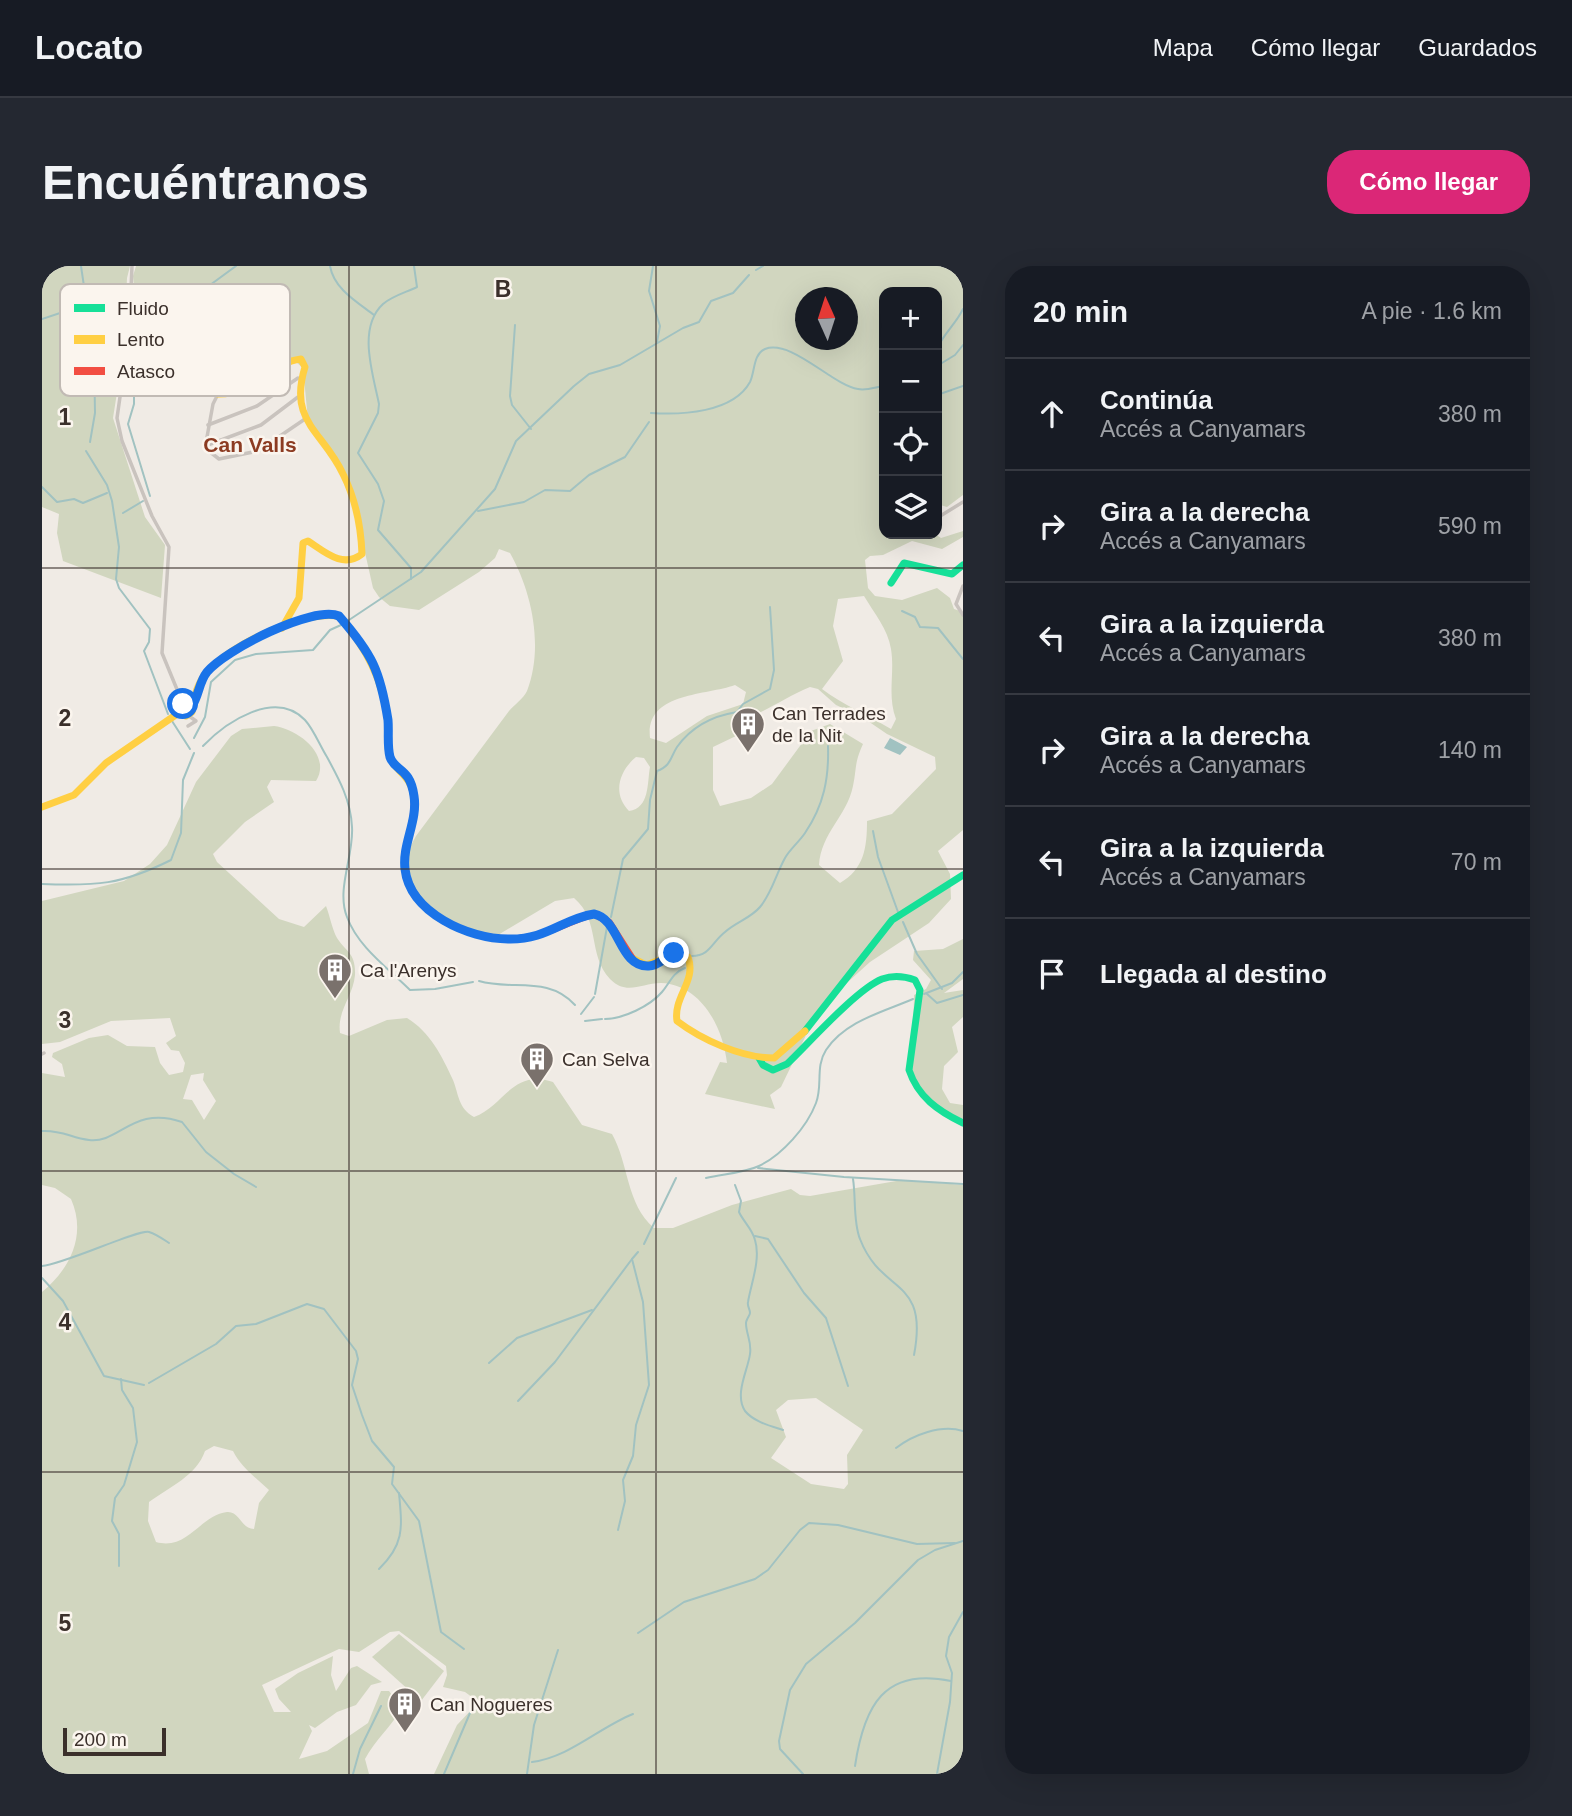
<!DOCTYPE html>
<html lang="es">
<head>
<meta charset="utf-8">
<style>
  :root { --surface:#171b24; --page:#242831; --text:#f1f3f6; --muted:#9ea1a6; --line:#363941; --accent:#db2777 }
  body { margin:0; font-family:Helvetica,sans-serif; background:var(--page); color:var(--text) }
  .controls { position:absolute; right:21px; top:21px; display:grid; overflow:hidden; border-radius:14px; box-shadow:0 7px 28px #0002 }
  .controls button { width:63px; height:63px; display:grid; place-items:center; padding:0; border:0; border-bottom:2px solid var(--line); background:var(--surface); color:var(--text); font:35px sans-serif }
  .compass { position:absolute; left:753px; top:21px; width:63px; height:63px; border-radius:50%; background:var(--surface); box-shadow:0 7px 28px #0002; rotate:357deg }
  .scale { position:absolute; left:21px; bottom:18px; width:103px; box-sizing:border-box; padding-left:7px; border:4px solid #3b302b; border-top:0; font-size:19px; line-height:24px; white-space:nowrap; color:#3b302b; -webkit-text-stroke:5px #fbf5ee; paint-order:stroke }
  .stop { position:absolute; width:21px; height:21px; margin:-16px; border:5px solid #1a73e8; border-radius:50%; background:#fff }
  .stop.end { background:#1a73e8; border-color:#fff; box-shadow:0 2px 7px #0008 }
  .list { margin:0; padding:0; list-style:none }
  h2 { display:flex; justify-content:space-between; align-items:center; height:91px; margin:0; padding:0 28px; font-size:30px }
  h2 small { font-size:23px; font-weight:400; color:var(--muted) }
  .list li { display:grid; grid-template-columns:46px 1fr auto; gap:21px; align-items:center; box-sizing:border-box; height:112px; padding:0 28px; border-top:2px solid var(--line) }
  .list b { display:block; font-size:26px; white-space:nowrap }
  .list p { margin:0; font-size:23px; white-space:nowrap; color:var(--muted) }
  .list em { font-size:23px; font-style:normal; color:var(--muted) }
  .icon { flex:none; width:38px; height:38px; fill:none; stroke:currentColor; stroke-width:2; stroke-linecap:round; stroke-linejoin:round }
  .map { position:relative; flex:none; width:921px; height:1508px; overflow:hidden; border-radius:28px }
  header { display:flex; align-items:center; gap:42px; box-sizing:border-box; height:98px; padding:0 35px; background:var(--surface); border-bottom:2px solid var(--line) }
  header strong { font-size:33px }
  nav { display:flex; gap:38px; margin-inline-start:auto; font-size:24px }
  .intro { display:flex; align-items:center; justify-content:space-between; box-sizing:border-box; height:168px; padding:0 42px }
  h1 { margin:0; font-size:49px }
  .button { padding:18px 32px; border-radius:28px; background:var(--accent); color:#fff; font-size:24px; font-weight:700 }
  main { display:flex; gap:42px; padding:0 42px }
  aside { flex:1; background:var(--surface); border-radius:28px; box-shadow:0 7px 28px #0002 }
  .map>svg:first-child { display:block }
  .green { fill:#d1d6bf; fill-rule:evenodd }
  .water { fill:#a1c2c1 }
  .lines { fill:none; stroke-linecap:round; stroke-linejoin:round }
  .stream { stroke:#a1c2c1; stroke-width:2 }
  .street { stroke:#c9c3be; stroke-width:3.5 }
  .fast { stroke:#16e098; stroke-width:7 }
  .slow { stroke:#ffcf43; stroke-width:7 }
  .jam { stroke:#f24e42; stroke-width:7 }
  .route { stroke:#1a73e8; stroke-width:9 }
  .grid { fill:none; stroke:#3b302b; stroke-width:2; stroke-opacity:0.55 }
  .labels { text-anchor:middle; stroke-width:5; stroke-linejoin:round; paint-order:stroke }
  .poi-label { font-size:19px; fill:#3b302b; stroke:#fbf5ee; text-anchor:start }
  .neighbourhood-label { font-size:21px; font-weight:bold; fill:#8c3b22; stroke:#fbf5ee }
  .key { fill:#fbf5ee; stroke:#c1bab4; stroke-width:2 }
  .key-label { font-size:19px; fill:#3b302b }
  .grid-label { font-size:23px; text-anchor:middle; font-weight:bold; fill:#3b302b; stroke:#fbf5ee; stroke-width:5; stroke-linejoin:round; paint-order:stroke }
</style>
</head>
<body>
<header>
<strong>Locato</strong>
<nav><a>Mapa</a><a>Cómo llegar</a><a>Guardados</a></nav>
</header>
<div class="intro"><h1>Encuéntranos</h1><a class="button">Cómo llegar</a></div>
<main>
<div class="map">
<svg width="921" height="1508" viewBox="0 0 921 1508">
  <rect width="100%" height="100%" fill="#f0ebe5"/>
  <g class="green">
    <polygon points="0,0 88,0 85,12 82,82 71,152 103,251 123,279 119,332 21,295 15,267 17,248 0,241"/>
    <path d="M94 0H921V229L905 241 895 238V26H842V268H893L899 272 921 265V271L900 283 870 275 841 289 828 290 823 294 826 322 833 330 860 334 895 322 908 332 912 343 921 346V564L896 585 908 608 909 633 887 657 828 696 797 724 766 765 739 821 728 829 733 843 663 828 678 796 685 797C681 762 660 719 619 717 599 717 585 730 568 713 545 688 559 655 532 632L513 635 451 672C404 664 341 624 374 570L467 445C472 439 481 433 485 425 502 381 490 326 468 287L457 283 453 292 437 306 377 344 348 340 337 331 331 322 306 211 266 154 261 102 254 96C216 80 190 61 149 76 132 83 119 91 101 93L88 80 94 43 91 10ZM764 32H806V74H764ZM822 330C832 347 846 363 849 383 853 407 845 429 854 453L849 463C826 449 801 439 780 423L801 395 791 360 796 333ZM693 419 704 426 701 438 665 450 624 477 608 472C603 426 663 430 693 419ZM768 421 776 423 794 439 820 451 845 468 893 491 894 503 850 548 825 555C825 582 822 603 798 617L777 599C779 567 805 550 811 520 815 501 812 498 821 478L788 458 769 465 730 518 709 532 678 540 671 524V481L694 470 701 454C725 445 744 431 768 421ZM594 491 602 492 608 501C605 517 608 542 587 545 570 528 577 505 594 491Z"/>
    <path d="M232 460C256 463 290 489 274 515L229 514 225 521 232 536 203 556 171 588 175 596 237 653 262 661 284 640C288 650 290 663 295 672 304 686 314 687 313 709 311 731 295 744 298 767L307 770 345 754 365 752C388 766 400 790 411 814 417 829 416 842 432 851 462 840 471 802 511 816L540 859 570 868C587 898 584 938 612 962H631L690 939 749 923 758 929 768 930 860 914 921 919V1508H392L415 1459 431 1442 434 1434 423 1426 401 1421 405 1409 404 1400 357 1365 348 1366 317 1386 297 1383 220 1419 232 1446H249L237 1433 233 1423 256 1407 291 1390 289 1409 294 1425 309 1402 315 1400 340 1416 329 1419 314 1439 295 1446 273 1462 267 1459 270 1465 257 1493 285 1485 326 1457 339 1425H347L360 1442C349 1461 333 1474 323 1493L327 1508H0V1026C28 1003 45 969 29 933L13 922 0 919V807L23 811 20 798 10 791 11 787 47 772 66 769 85 780 113 781 118 797 127 809 141 806 143 797 137 785 129 784 124 777 134 770 128 752 69 755 18 776 0 778V635L82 615 108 598 125 579 154 516 189 470 200 463ZM162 807 161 814 174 835 162 854 150 834 141 833 149 809ZM774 1132 821 1164 805 1189 806 1218 802 1223 769 1218 729 1192 744 1171 734 1144 746 1134ZM172 1180 191 1185C199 1201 214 1212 227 1224L217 1237 212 1263C199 1263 198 1245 185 1246 158 1249 146 1285 114 1276L106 1255 107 1236C128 1221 155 1209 163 1185Z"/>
    <path d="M921 673V713L902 727 921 724V751L910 761 916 786 902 800 900 823 908 837 921 839V860C841 815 872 804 872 729L884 723 889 714 871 694 872 685 901 683Z"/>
    <polygon points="357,1368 402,1405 379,1435 330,1391"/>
  </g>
  <polygon class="water" points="848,472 865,481 858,489 842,482"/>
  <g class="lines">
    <g class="stream">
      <polyline points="39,0 43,27"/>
      <path d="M288 0C292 23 315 36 332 49"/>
      <polyline points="611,0 607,25 618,60 615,76"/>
      <polyline points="714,4 721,0"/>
      <polyline points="47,34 56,61 52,87 53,147 48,176"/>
      <polyline points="0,53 39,40"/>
      <polyline points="473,59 468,130 470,139 489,163"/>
      <path d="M895 83C901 68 914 58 921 43"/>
      <polyline points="895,100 913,89 921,79"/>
      <polyline points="895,129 921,120"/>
      <path d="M609 147C639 149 691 147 708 116 713 106 711 88 723 83 750 73 790 119 816 123 824 125 834 121 842 120"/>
      <polyline points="44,185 65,219 70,235 77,281 74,313 77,322 108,363 107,376 102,385 126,448"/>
      <polyline points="0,221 15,236 32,233 41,237 65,227"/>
      <polyline points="108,230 86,158 92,138 92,90 98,77 134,44 194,0"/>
      <polyline points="436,245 482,236 503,224 528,225 547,209 583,191 607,156"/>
      <polyline points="81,247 101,235"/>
      <path d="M369 313V302L336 264 342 235 336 218 316 187 336 147 337 138C331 108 315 62 341 38 350 30 365 26 375 21L372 0"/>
      <polyline points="860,345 873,351 878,361 896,362 921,393"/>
      <polyline points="307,354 379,306 453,223 474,175 532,120 547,108 578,99 641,62 657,56 669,35 691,27 707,9"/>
      <polyline points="130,455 148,483"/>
      <polyline points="152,472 163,451 169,416 193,394 214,388 271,384 288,364 299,359"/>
      <path d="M161 480C184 456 233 423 263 454 272 464 278 480 285 491 297 513 309 535 310 561 312 590 294 623 305 651 316 681 346 702 368 724L393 723 431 716"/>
      <polyline points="831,565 836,591 856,646"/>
      <path d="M0 618C54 620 79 619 129 594L139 567 141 514 152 487"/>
      <path d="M569 651 581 593 606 563 608 534 615 505C629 500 628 492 635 481 650 460 670 450 695 446L701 438 728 423 732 404 728 341"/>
      <polyline points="861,656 875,688 900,723"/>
      <path d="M650 690C668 690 670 676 683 666 694 656 709 652 718 641 730 627 734 608 743 592 748 583 757 576 763 567 782 539 787 512 786 480"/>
      <path d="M437 715C470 725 506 709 533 739"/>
      <polyline points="553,728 565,661"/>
      <polyline points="882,728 910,717 921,706"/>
      <polyline points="885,728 895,737 921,729"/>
      <polyline points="539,748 552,731"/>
      <path d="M563 753C581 753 608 740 620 726 628 717 630 707 643 702"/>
      <polyline points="543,755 560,753"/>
      <path d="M0 865C21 864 29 872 47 874 77 878 91 839 140 856L164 886 192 908 214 921"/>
      <polyline points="716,902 802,911 921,918"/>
      <path d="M664 912C680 908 702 907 717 900 740 889 765 861 774 837 781 819 773 801 784 784 803 755 841 746 871 733"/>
      <path d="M811 913C814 931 811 956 818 973 840 1030 887 1010 872 1089"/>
      <path d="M693 919 699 935 697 946C701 955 711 964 713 974 719 993 709 1018 706 1036 705 1040 708 1043 708 1047 708 1049 704 1054 704 1057 704 1068 710 1076 708 1088 706 1104 692 1128 703 1145 712 1156 729 1160 741 1164"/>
      <polyline points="713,970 726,973 762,1027 784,1052 806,1120"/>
      <polyline points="602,978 634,912"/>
      <path d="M0 1000C23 998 96 963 107 966 114 968 121 973 127 977"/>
      <polyline points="0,1012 21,1035 62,1110 102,1119"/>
      <polyline points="447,1097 475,1072 550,1044"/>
      <polyline points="107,1117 174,1078 194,1060 214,1058 265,1038 282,1043 314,1085 316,1093 310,1119 320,1149 330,1175 352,1201 350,1218 377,1255 399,1366 422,1383"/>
      <polyline points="476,1135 513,1096 590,993"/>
      <path d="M854 1182C871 1169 899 1158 921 1165"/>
      <polyline points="576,1264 583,1235 581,1214 591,1190 594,1159 607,1119 601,1036 590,993 596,986"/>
      <polyline points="77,1300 77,1268 70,1255 73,1232 82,1219 95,1176 91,1142 80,1124 79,1113"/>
      <path d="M337 1303C363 1278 360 1261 357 1227"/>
      <polyline points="596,1367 642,1336 713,1313 726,1304 758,1264 767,1257 796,1259 875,1278 913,1277"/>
      <path d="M490 1496C528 1491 556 1462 591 1448"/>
      <path d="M813 1500C822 1440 842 1401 909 1415"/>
      <polyline points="311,1508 318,1483 339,1440"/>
      <polyline points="402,1508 428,1447"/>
      <polyline points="485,1508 492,1459 516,1384"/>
      <polyline points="761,1508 738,1483 737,1475 748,1424 764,1398 813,1357 876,1294 893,1284 921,1275"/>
      <polyline points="895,1508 908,1436 910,1407 904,1390 907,1371 921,1346"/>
    </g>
    <g class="street">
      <polyline points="90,0 87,68 75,152 80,175 110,250 127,281 120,387 141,438"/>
      <polyline points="236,68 237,74 223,89 193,104 182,116 171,138 163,182 177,193 216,185 263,153"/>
      <polyline points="166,159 215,140 256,112"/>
      <polyline points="163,180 219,159 256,131"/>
      <polyline points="895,252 921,236"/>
      <polyline points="921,320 914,338 921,349"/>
      <polyline points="146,460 154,455 147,450"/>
      <polyline points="0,788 2,787"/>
    </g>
    <g class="fast">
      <polyline points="849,317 862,297 910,308 921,299"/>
      <polyline points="763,765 850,654 921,609"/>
      <path d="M717 792 721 799 731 804 745 798C767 777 815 723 840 713 851 709 862 710 873 714L878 724 867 804C876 831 896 845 921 857"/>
    </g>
    <g class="slow">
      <path d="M176 128C210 129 227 97 259 93L263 101C246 156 281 165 301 208 313 232 319 262 320 288 301 303 283 286 266 275L261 277 257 332 240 362"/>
      <path d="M150 440 141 438 140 448 144 450 150 446C151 432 156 416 165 406 191 378 259 345 297 350 324 382 341 413 346 456 347 467 345 478 347 488 352 507 370 507 372 534"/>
      <polyline points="0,541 32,529 64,497 138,446"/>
      <path d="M590 692 604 699 634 688 646 691C655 715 631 731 635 755 660 774 700 792 732 792L763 765"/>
    </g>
    <path class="jam" d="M372 534C374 558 360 580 363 603 371 653 437 678 481 672 506 669 528 654 552 648L567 656 590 692"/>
  </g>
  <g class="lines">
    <path class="route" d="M141 438 150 440C157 429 157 416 165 406 183 384 271 339 297 350 330 388 338 404 346 454 347 466 345 480 348 491 353 506 368 501 372 530 376 555 360 578 363 603 368 647 427 673 466 673 505 674 520 653 552 648 578 653 577 702 607 700 616 700 623 691 632 687"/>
  </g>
  <path class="grid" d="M307 0V1508M614 0V1508M0 302H921M0 603H921M0 905H921M0 1206H921"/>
  <defs>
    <g id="building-pin" transform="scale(1.75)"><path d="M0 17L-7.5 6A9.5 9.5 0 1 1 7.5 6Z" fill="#7a716c" stroke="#fbf5ee"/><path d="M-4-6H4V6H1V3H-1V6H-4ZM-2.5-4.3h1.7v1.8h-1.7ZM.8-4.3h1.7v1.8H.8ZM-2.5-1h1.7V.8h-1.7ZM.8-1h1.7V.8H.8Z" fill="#fff"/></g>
  </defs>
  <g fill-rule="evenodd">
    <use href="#building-pin" x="706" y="458"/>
    <use href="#building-pin" x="293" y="704"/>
    <use href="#building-pin" x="495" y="793"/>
    <use href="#building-pin" x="363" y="1438"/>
  </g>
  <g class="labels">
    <g class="poi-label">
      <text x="730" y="454">Can Terrades<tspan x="730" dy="22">de la Nit</tspan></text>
      <text x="318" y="711">Ca l'Arenys</text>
      <text x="520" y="800">Can Selva</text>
      <text x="388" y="1445">Can Nogueres</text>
    </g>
    <g class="neighbourhood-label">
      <text x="208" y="186">Can Valls</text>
    </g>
  </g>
  <rect x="18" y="18" width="230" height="112" rx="10" class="key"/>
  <rect x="32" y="38" width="31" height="8" fill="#16e098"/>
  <rect x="32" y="69" width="31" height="9" fill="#ffcf43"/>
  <rect x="32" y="101" width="31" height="8" fill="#f24e42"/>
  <g class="key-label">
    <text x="75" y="49">Fluido</text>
    <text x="75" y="80">Lento</text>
    <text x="75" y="112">Atasco</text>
  </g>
  <g class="grid-label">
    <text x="461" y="31">B</text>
    <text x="23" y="159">1</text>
    <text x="23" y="460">2</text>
    <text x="23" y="762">3</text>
    <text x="23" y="1064">4</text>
    <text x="23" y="1365">5</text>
  </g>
</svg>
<div class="controls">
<button>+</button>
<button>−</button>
<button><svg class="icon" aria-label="locate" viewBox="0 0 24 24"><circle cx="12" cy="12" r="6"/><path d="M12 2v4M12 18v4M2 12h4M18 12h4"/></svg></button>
<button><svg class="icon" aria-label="layers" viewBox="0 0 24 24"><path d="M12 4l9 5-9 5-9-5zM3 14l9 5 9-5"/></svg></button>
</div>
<svg class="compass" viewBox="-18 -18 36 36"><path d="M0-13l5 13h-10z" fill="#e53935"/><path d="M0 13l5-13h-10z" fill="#9ea1a6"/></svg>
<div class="scale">200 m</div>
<div class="stop" style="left:141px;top:438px"></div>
<div class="stop end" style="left:632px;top:687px"></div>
</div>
<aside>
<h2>20 min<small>A pie · 1.6 km</small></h2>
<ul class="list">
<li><svg class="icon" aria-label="ahead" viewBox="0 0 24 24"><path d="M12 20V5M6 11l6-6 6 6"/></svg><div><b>Continúa</b><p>Accés a Canyamars</p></div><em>380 m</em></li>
<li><svg class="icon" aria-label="right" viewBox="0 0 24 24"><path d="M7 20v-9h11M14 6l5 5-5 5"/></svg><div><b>Gira a la derecha</b><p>Accés a Canyamars</p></div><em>590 m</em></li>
<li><svg class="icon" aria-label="left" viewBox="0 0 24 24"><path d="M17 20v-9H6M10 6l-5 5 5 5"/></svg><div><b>Gira a la izquierda</b><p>Accés a Canyamars</p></div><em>380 m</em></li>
<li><svg class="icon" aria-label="right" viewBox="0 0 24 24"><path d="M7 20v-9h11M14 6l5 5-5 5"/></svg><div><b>Gira a la derecha</b><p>Accés a Canyamars</p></div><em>140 m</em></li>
<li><svg class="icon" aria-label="left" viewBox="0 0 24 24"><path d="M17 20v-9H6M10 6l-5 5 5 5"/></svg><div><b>Gira a la izquierda</b><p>Accés a Canyamars</p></div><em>70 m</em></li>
<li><svg class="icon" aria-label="arrive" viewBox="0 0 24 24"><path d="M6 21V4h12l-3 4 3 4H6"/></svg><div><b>Llegada al destino</b></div></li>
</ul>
</aside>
</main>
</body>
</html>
